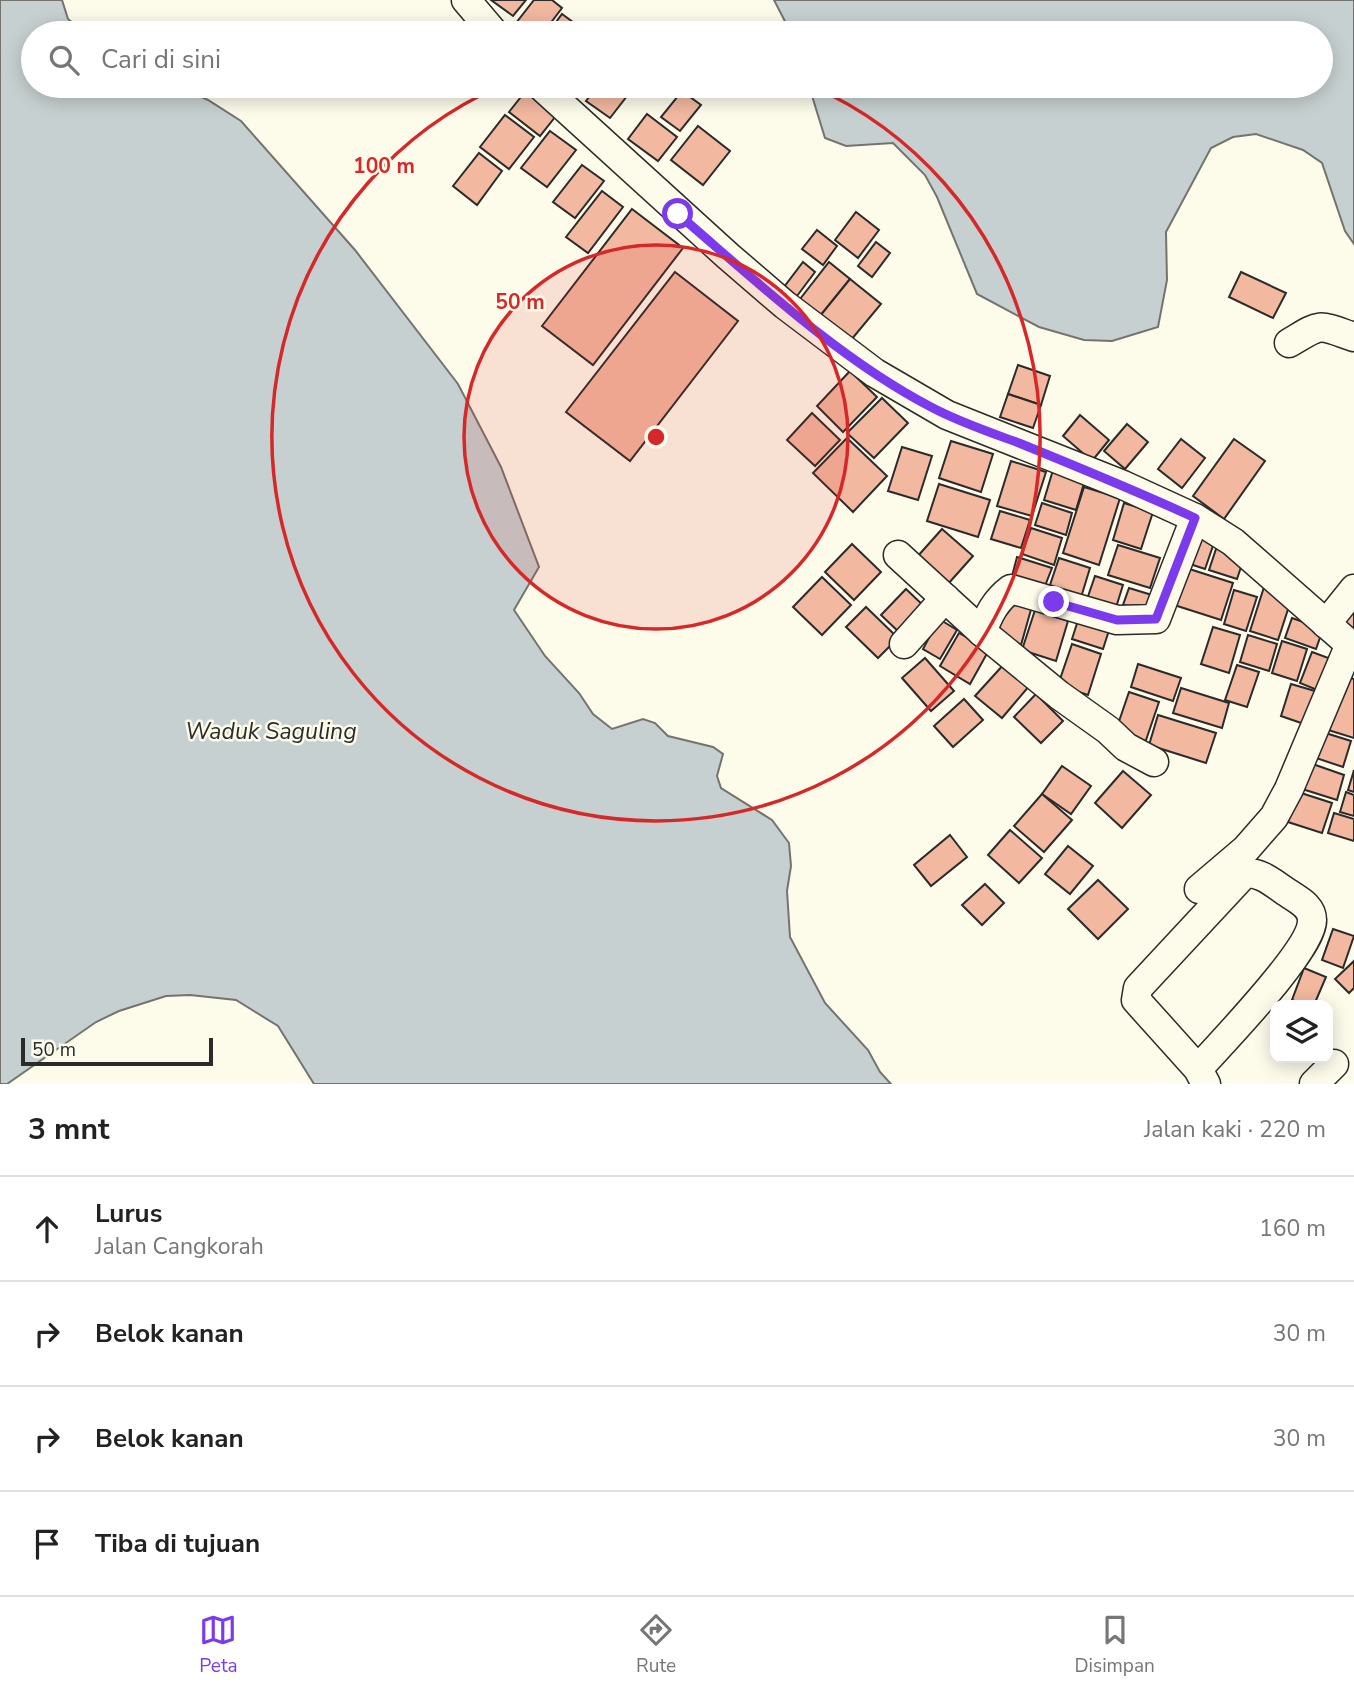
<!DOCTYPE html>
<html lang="id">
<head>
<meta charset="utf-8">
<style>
  :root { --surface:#fff; --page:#f6f6f6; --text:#222; --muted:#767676; --line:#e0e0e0; --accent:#7c3aed }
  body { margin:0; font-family:"Nunito Sans",sans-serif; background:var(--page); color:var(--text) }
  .controls { position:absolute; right:21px; bottom:21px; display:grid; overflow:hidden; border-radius:14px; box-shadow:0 4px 18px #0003 }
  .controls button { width:63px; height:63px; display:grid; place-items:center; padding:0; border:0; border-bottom:2px solid var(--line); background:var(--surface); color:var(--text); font:35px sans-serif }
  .scale { position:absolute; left:21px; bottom:18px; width:192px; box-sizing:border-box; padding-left:7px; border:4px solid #2b2b2b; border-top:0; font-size:19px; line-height:24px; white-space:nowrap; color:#2b2b2b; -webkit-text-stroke:5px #fdfbea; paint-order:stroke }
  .stop { position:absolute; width:21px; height:21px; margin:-16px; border:5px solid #7c3aed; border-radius:50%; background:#fff }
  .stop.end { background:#7c3aed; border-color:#fff; box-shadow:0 2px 7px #0008 }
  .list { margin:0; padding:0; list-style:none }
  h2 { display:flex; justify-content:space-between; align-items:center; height:91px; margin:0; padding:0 28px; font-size:30px }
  h2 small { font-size:23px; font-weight:400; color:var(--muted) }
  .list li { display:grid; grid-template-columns:46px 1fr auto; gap:21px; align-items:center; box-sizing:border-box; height:105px; padding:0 28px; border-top:2px solid var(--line) }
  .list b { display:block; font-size:26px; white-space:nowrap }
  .list p { margin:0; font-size:23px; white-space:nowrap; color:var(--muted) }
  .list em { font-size:23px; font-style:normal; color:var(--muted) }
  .icon { flex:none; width:38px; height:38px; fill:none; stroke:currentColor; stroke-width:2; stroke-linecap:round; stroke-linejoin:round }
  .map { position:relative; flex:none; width:1354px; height:1084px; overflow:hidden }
  .search { position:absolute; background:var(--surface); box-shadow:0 4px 18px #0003; left:21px; right:21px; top:21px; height:77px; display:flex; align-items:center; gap:18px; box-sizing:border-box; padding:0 24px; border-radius:38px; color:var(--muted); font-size:26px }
  .sheet { height:511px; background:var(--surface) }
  nav { display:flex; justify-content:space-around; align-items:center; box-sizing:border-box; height:98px; border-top:2px solid var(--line); background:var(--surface); font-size:19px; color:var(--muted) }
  nav a { display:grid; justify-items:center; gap:4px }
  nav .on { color:var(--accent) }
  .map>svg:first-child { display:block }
  .water { fill:#c7d0d0; stroke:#74746e; stroke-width:2 }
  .building { fill:#f2b8a0; stroke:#2b2b2b; stroke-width:2 }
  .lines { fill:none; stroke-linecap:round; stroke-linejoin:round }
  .minor-casing { stroke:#2b2b2b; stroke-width:31 }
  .minor { stroke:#fdfbea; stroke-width:28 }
  .route { stroke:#7c3aed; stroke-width:9 }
  .ring { fill:none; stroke:#d62828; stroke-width:3.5 }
  .labels { text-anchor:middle; stroke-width:5; stroke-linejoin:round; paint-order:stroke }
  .water-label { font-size:23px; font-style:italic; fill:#2b2b2b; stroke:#fdfbea }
  .centre { fill:#d62828; stroke:#fdfbea; stroke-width:3.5 }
  .ring-label { font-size:21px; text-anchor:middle; font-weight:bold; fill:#d62828; stroke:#fdfbea; stroke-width:5; stroke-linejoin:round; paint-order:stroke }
</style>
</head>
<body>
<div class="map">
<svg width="1354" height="1084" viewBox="0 0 1354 1084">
  <rect width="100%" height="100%" fill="#fdfbea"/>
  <g class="water">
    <polygon points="0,0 62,0 68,19 85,33 33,33 33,86 178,86 208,100 241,121 355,250 458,384 501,467 539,567 514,610 545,656 579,693 593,714 612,729 643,719 655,723 668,736 713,747 723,754 717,776 721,788 772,820 789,843 791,866 787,891 790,937 825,1003 868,1050 880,1072 891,1084 314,1084 278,1026 236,1000 190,995 166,996 119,1011 96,1022 7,1084 0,1084"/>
    <polygon points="774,0 1354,0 1354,244 1345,231 1322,163 1303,150 1256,134 1233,137 1211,148 1166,232 1167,280 1158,327 1112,341 1084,340 1039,327 977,294 937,197 925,175 893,143 846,146 825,138 809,86 1321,86 1321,33 791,33"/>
  </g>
  <g class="building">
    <polygon points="491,0 526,0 513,16"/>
    <polygon points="534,0 552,0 562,8 543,33 530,33 516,23"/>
    <polygon points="562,14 581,28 577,33 548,33"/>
    <polygon points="598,86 632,86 634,87 610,118 586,101"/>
    <polygon points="528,88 559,112 540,136 509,112"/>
    <polygon points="682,91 701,105 680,131 661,117"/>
    <polygon points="647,114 677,137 658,161 628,139"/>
    <polygon points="505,115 534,137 509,169 480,147"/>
    <polygon points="698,126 730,151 703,185 671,160"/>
    <polygon points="550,131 576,150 547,187 521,168"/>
    <polygon points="479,153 502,171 477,205 453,186"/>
    <polygon points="582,165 604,181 575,218 553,202"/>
    <polygon points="602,191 623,207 588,253 566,237"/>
    <polygon points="632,209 683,248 593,365 542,326"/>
    <polygon points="856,212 879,230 858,258 835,240"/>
    <polygon points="817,230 837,246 823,265 802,249"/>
    <polygon points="876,242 890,253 872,277 858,266"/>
    <polygon points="803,262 815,272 797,296 784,287"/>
    <polygon points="829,262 850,279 820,316 800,299"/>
    <polygon points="675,272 738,321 630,461 566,412"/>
    <polygon points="1241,272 1286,293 1273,318 1229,297"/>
    <polygon points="850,279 881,304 851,340 820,316"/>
    <polygon points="1018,365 1050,376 1041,405 1008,394"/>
    <polygon points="850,371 877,397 843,432 817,406"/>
    <polygon points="1008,394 1041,405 1033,428 1000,417"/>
    <polygon points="882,398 908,423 874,458 847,433"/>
    <polygon points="812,413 840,440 815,466 787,440"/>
    <polygon points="1080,415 1109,440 1092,461 1063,436"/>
    <polygon points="1127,424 1148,442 1125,469 1104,451"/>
    <polygon points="847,438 887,476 853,512 813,473"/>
    <polygon points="1181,439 1205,458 1182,488 1158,469"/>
    <polygon points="1234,439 1265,461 1224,519 1193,496"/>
    <polygon points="951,441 993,454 981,492 939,478"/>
    <polygon points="902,447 932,456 918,500 888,491"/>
    <polygon points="1011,461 1046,472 1032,516 997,506"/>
    <polygon points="1053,470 1085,480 1076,510 1044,500"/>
    <polygon points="939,484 990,500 978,537 927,521"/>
    <polygon points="1084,487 1120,498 1099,565 1063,553"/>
    <polygon points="1042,503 1072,513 1066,535 1035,525"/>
    <polygon points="1124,503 1153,512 1141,549 1113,540"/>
    <polygon points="1000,511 1030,520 1021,548 991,539"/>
    <polygon points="1031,528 1062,538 1054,565 1022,554"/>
    <polygon points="942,529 973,556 948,584 917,557"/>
    <polygon points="1193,533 1215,540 1205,569 1184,562"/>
    <polygon points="852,544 881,572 854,600 825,572"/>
    <polygon points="1118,545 1160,558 1150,588 1108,575"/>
    <polygon points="1217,546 1245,555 1237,579 1209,570"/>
    <polygon points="1017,557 1052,568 1043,591 1011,580"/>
    <polygon points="1059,558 1090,568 1079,604 1047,594"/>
    <polygon points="1180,566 1233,583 1221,620 1168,603"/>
    <polygon points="1095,576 1123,585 1113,617 1084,608"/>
    <polygon points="822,577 851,605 822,635 793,607"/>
    <polygon points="1264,587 1292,597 1278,640 1250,631"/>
    <polygon points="1129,588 1152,595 1151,609 1123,605"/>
    <polygon points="906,589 927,609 902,635 881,615"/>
    <polygon points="1234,590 1257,597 1246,631 1224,624"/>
    <polygon points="1354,597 1354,635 1335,617"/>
    <polygon points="1009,598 1032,606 1021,645 996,634"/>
    <polygon points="866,607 898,638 878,658 846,627"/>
    <polygon points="1035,610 1068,621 1056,661 1022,650"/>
    <polygon points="1081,611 1112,621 1103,649 1072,639"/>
    <polygon points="1292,618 1323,629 1316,649 1285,638"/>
    <polygon points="939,619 957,630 940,659 923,649"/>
    <polygon points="1213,627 1240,635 1229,673 1201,664"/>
    <polygon points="959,633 989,650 970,684 940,666"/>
    <polygon points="1248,635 1277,644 1269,671 1240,662"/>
    <polygon points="1282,641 1307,649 1297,681 1272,673"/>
    <polygon points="1072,644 1101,654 1088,695 1058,685"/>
    <polygon points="1312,652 1334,660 1322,692 1300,683"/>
    <polygon points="925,658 954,691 931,711 902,678"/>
    <polygon points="1005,663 1030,685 1002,718 975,696"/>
    <polygon points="1138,664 1181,678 1173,701 1131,687"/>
    <polygon points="1237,665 1259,672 1247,707 1225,700"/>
    <polygon points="1342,675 1354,679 1354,738 1325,729"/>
    <polygon points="1291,684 1315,691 1304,724 1281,716"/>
    <polygon points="1181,688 1229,703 1222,728 1173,713"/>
    <polygon points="1129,692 1159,702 1145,743 1115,733"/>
    <polygon points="1036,694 1063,721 1041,743 1014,717"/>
    <polygon points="964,699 983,720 953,747 934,726"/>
    <polygon points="1158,715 1216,733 1206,763 1149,745"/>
    <polygon points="1316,730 1351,741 1343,767 1307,755"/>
    <polygon points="1307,762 1344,775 1337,800 1299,788"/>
    <polygon points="1062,766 1091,786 1071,814 1042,794"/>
    <polygon points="1354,770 1354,792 1348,790"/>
    <polygon points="1123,771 1151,795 1122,828 1095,803"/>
    <polygon points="1298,792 1332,803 1322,833 1288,822"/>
    <polygon points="1346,792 1354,795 1354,816 1340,812"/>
    <polygon points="1042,794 1072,820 1044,852 1014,826"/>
    <polygon points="1334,813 1354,819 1354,841 1328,833"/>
    <polygon points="1010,830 1042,858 1019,883 988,855"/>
    <polygon points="950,835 967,857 931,886 914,865"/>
    <polygon points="1068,846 1093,866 1070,894 1045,874"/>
    <polygon points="1098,880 1128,909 1098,939 1068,909"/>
    <polygon points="985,884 1004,903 982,925 962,905"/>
    <polygon points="1333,929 1354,936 1343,968 1322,960"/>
    <polygon points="1354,961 1354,988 1349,993 1335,979"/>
    <polygon points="1304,968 1326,977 1314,1005 1304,1005 1292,1000"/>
  </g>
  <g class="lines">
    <g class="minor-casing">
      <g id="minor">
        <polyline points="466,0 494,33"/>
        <polyline points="541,86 728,256 785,305 875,373 947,415 1123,485 1195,518 1233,542 1354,648"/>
        <path d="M1289 343C1323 323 1316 324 1354 337"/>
        <polyline points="898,555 982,632 1059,695 1108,730 1126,747 1154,762"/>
        <polyline points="1326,624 1354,589"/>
        <path d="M982 632C989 614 995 601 1011 589L1117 620 1156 619 1195 518"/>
        <polyline points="904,644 945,598"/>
        <polyline points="1199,889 1246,849 1274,817 1289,789 1350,644"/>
        <path d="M1198 1069 1136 1000 1138 988 1245 873C1262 872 1274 884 1288 893 1298 900 1312 906 1312 920 1313 949 1221 1043 1198 1069L1206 1084"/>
        <polyline points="1314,1084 1334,1064"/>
      </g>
    </g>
    <use href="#minor" class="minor"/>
  </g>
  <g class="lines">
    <path class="route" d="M678 214C756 281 839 359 931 407 959 422 989 432 1019 443 1078 467 1137 491 1195 518L1156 619 1117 620 1054 602"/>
  </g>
  <circle cx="656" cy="437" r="192" fill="#d62828" fill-opacity=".12"/>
  <g class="ring">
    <circle cx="656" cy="437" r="192"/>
    <path d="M812 86A384 384 0 1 1 500 86"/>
  </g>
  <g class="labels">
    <g class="water-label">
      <text x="271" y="739">Waduk Saguling</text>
    </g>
  </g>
  <circle cx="656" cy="437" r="10" class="centre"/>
  <g class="ring-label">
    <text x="384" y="173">100 m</text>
    <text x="520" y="309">50 m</text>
  </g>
</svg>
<div class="controls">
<button><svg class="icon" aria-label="layers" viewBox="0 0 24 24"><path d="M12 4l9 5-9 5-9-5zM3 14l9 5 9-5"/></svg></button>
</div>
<div class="scale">50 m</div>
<div class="stop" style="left:678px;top:214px"></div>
<div class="stop end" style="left:1054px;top:602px"></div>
<div class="search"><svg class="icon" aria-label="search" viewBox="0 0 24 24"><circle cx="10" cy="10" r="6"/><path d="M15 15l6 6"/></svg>Cari di sini</div>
</div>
<section class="sheet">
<h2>3 mnt<small>Jalan kaki · 220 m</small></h2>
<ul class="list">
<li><svg class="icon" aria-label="ahead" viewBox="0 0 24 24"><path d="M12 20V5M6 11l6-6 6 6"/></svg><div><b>Lurus</b><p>Jalan Cangkorah</p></div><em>160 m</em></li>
<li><svg class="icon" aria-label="right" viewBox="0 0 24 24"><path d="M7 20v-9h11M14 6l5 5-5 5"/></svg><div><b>Belok kanan</b></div><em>30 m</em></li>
<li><svg class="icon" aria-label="right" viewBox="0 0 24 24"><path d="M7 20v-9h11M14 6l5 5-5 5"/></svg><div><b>Belok kanan</b></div><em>30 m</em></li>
<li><svg class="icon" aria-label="arrive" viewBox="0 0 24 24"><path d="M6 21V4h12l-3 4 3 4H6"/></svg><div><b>Tiba di tujuan</b></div></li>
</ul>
</section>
<nav>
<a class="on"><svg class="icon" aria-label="map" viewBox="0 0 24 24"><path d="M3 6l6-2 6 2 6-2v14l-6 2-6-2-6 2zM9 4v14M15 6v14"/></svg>Peta</a>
<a><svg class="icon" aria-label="directions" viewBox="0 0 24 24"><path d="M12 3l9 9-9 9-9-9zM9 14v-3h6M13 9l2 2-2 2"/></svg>Rute</a>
<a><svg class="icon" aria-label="saved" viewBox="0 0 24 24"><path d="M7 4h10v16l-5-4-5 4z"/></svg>Disimpan</a>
</nav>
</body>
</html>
